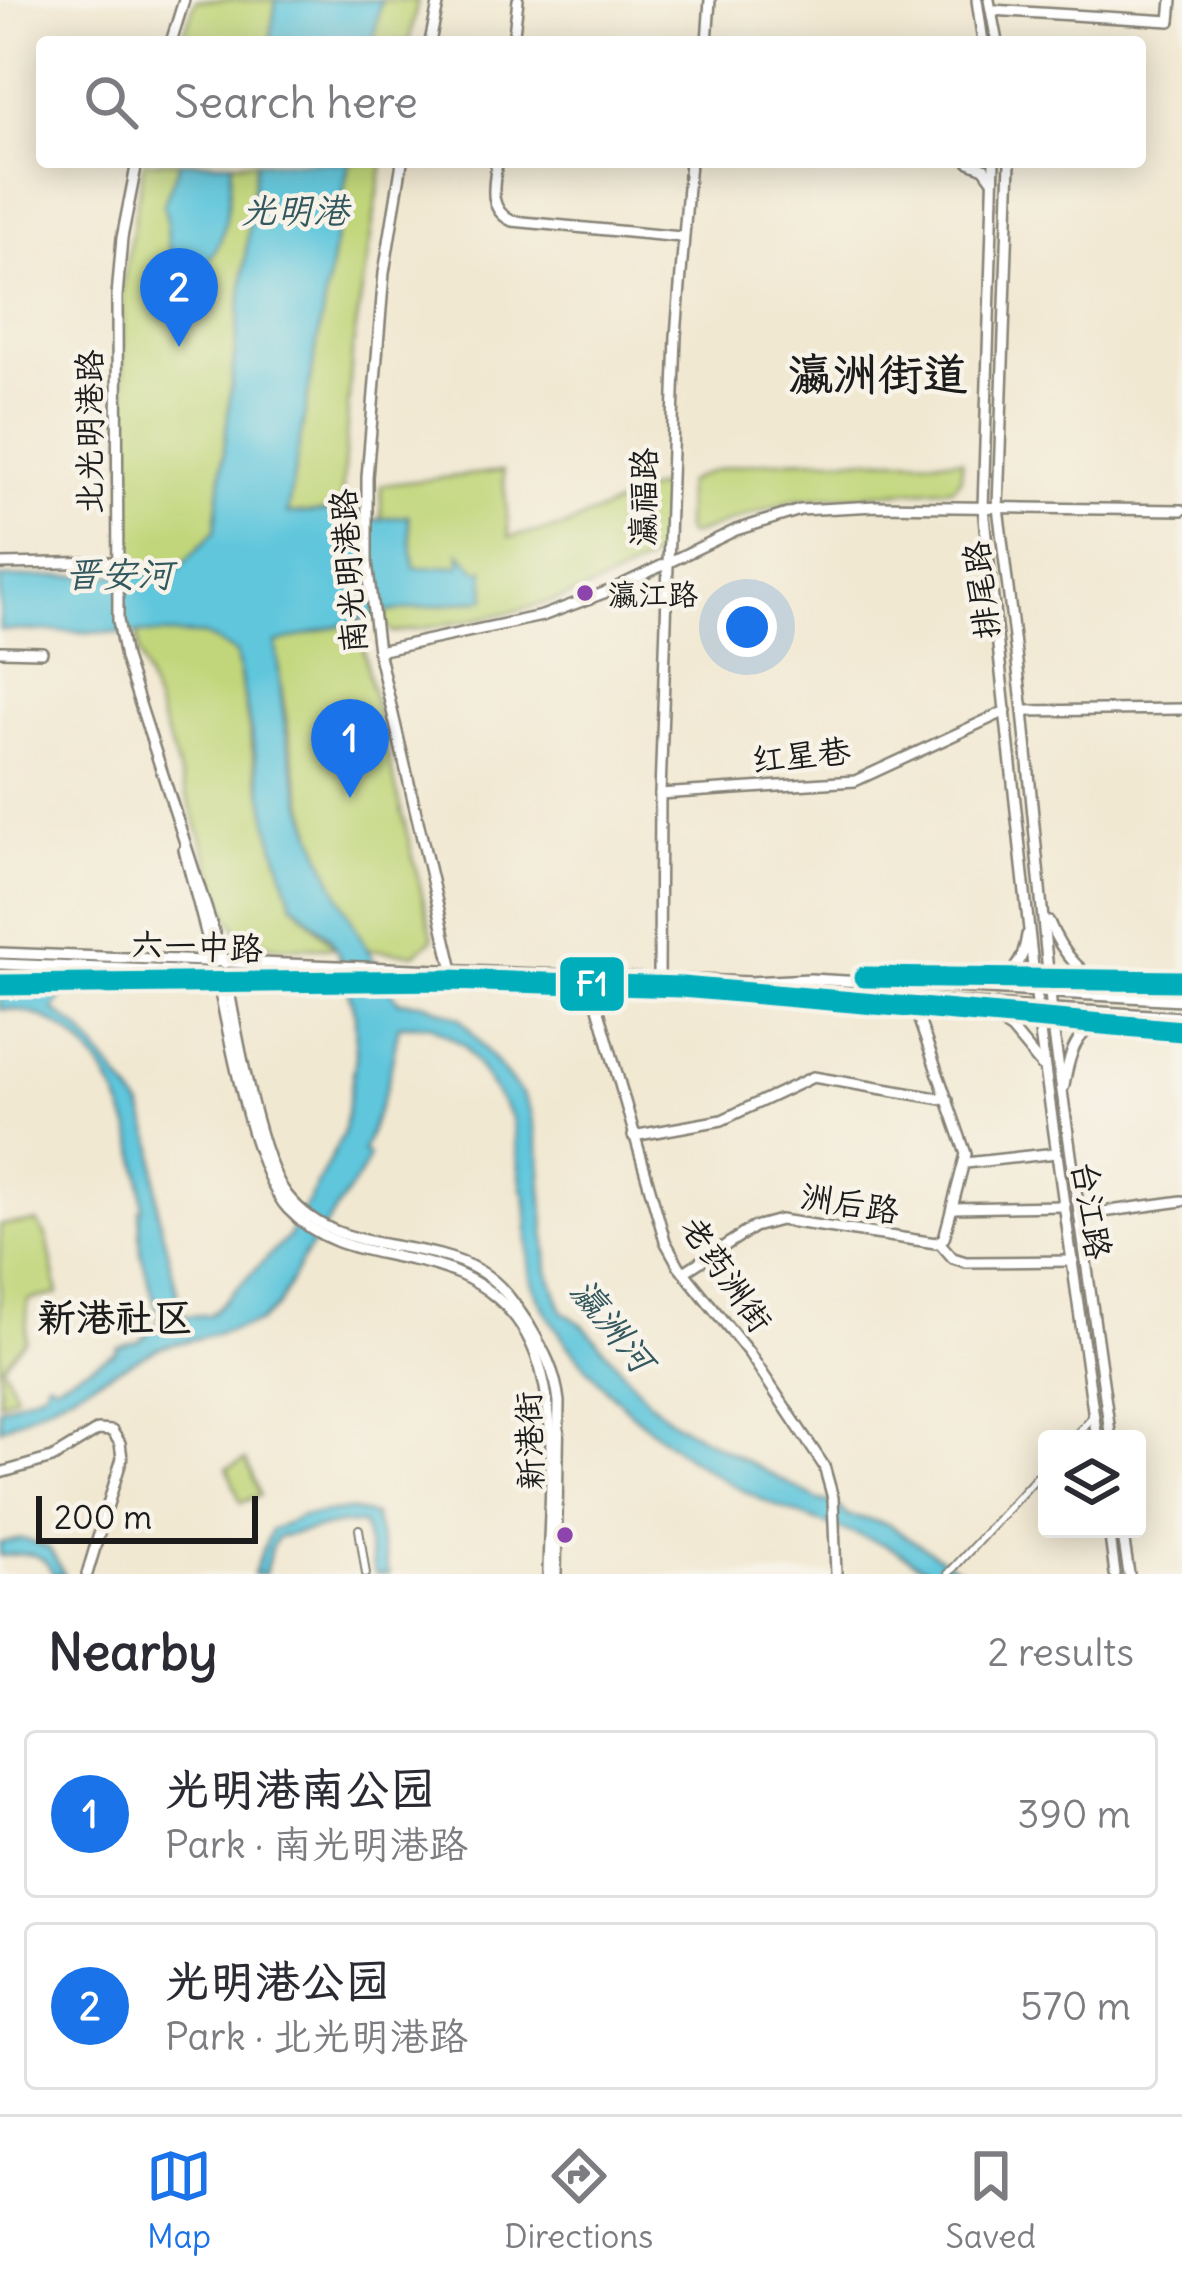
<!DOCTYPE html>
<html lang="en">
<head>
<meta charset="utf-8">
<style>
  :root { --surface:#fff; --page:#f7f7f7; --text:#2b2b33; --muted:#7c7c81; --line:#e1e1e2; --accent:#1a73e8 }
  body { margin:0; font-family:Delius,"LXGW WenKai TC",sans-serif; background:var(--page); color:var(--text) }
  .controls { position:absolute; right:36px; bottom:36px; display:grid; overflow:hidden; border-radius:12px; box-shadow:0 6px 30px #0003 }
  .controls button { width:108px; height:108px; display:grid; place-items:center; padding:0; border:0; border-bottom:3px solid var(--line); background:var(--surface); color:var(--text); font:60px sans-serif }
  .scale { position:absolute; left:36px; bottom:30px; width:222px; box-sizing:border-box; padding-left:12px; border:6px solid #1c1c1c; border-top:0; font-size:33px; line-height:42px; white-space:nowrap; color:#1c1c1c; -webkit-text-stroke:9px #f7f3e8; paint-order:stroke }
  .you { position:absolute; left:747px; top:627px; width:42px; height:42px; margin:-30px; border:9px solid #fff; border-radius:50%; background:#1a73e8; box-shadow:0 0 0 18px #1a73e833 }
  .badge { display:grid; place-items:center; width:78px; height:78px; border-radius:50%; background:var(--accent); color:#fff; font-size:39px; font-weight:700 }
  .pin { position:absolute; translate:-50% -99px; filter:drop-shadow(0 3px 6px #0008) }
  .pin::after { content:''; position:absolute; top:63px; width:42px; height:36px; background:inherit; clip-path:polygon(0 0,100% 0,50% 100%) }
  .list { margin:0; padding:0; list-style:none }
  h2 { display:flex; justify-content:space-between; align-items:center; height:156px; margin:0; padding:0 48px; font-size:51px }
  h2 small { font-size:39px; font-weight:400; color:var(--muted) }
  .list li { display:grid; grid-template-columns:78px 1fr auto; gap:36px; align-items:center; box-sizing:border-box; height:168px; margin:0 24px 24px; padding:0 24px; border:3px solid var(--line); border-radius:12px }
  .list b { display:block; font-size:45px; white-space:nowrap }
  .list p { margin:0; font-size:39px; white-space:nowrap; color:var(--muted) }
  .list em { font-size:39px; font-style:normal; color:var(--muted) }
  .icon { flex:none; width:66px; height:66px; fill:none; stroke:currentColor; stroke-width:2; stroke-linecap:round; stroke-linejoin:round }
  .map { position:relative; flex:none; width:1182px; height:1574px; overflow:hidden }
  .search { position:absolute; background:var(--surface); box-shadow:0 6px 30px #0003; left:36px; right:36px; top:36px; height:132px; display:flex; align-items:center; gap:30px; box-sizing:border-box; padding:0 42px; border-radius:12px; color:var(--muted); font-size:45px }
  .sheet { height:540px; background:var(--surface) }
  nav { display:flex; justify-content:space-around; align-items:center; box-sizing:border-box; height:168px; border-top:3px solid var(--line); background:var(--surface); font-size:33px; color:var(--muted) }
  nav a { display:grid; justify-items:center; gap:6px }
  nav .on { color:var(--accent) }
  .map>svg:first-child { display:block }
  .green { fill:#c1d67a; stroke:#6e794b; stroke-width:3 }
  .water { fill:#5fc6dc; stroke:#3e717c; stroke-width:3 }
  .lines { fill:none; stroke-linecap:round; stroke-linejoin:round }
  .street-casing { stroke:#868276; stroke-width:10 }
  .secondary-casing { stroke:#868276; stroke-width:14 }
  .primary-casing { stroke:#868276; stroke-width:14 }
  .street { stroke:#fff; stroke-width:6 }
  .secondary { stroke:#fff; stroke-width:9 }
  .primary { stroke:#fff; stroke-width:9 }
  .metro-1-casing { stroke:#f7f3e8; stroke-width:30 }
  .metro-1 { stroke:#00adbb; stroke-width:21 }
  .bus-dot { fill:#8e44ad; stroke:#f7f3e8; stroke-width:4.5 }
  .labels { text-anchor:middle; stroke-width:9; stroke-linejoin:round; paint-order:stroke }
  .bus-label { font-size:30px; fill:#1c1c1c; stroke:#f7f3e8; text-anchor:start }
  .street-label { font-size:33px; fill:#1c1c1c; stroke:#f7f3e8 }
  .water-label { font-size:36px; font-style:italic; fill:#33585f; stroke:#f7f3e8 }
  .quarter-label { font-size:39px; font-weight:bold; fill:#1c1c1c; stroke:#f7f3e8 }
  .district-label { font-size:45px; font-weight:bold; fill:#1c1c1c; stroke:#f7f3e8 }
  .line-badge { stroke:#f7f3e8; stroke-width:4.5 }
  .badge-label { font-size:33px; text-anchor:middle; font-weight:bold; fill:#fff }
</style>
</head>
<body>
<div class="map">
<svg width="1182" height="1574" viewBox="0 0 1182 1574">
  <rect width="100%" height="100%" fill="#f7f3e8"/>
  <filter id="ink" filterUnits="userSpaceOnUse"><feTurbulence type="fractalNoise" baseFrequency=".00833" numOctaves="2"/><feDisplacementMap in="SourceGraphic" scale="24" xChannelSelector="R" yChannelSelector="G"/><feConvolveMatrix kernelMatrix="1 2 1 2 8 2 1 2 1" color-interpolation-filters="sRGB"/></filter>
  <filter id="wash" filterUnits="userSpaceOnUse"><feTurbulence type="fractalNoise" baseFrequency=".004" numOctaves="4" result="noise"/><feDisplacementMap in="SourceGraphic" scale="48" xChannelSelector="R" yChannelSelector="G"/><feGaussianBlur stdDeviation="2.7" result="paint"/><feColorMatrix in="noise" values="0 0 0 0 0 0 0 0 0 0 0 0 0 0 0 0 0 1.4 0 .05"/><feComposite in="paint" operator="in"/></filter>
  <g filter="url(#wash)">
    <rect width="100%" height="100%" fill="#f1e8d1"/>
    <g class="green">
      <polygon points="196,0 276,0 270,42 181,42"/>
      <polygon points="381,0 418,0 409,42 373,42"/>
      <polygon points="144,162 256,162 215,531 174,573 127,576 122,289"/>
      <polygon points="349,162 383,162 352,352 341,511 286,514"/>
      <path d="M962 460 961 478 952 488 793 500 688 536 685 530 686 483C732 449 899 461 962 460Z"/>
      <path d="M503 471 509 537 561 528 663 484V541L658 554C579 606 483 619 392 633L384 622 386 612 485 599 484 571H478L460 556 461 566 414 569 408 516 381 519V485Z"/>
      <path d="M359 621 368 674 433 939 415 954 366 949C307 853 289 752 275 642Z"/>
      <polygon points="147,631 205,635 236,653 255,766 292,902 335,948 277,947 243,939 227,914 139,654 137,633"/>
      <polygon points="37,1222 47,1238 58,1294 28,1300 26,1339 3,1365 16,1394 0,1402 0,1225"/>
      <polygon points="246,1460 260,1495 241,1503 227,1468"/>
    </g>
    <g class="water">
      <polygon points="276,0 381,0 373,42 270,42"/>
      <path d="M180 162H232C229 190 229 267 191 267 183 267 180 266 175 259 162 243 172 223 163 206Z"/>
      <path d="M256 162H349L287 514 341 511 355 522 408 516 414 568 460 566V553L478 571 484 570 486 599 386 612 276 643C280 679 282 718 290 754 309 844 350 923 398 1001L424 1003 460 1018 523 1096 531 1112 540 1157 548 1270 563 1312 583 1325 650 1402 675 1423 819 1500 833 1503 848 1515 887 1524 966 1574C958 1574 947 1574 939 1574 921 1570 902 1551 883 1544 840 1528 796 1516 754 1496 671 1456 577 1376 536 1293 523 1267 532 1201 522 1189L512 1118 465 1046 430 1025H399L387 1086 363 1152 369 1155 364 1169 301 1261 278 1306 258 1323 159 1348 0 1429V1408L44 1390 47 1380 55 1384 117 1352V1348L140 1341 160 1321 141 1254 139 1210H142C144 1132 97 1008 0 1009V989L57 992 61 997 54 1010 80 1029 142 1108 154 1146 158 1213 183 1316 210 1315 289 1236 309 1200 343 1134 356 1056 355 1015 339 956 330 938 292 902 270 831 236 653 204 635 0 630V578L174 573 215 531Z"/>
      <polygon points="349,1510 374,1515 389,1574 375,1574 363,1524 340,1524 278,1537 271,1548 265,1574 253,1574 271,1530 302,1516"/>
      <path d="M23 1539 49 1548 64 1574H53C41 1548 25 1554 0 1556V1543Z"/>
    </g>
  </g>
  <g filter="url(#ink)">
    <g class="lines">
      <g class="street-casing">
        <g id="street">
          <polyline points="1072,1439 1093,1416"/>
          <polyline points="359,1529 366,1574"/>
          <polyline points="948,1574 1047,1466"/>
        </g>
      </g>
      <g class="secondary-casing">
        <g id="secondary">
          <polyline points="991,10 1170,21 1172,0"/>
          <polyline points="171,42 184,0"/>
          <polyline points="430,42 439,0"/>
          <polyline points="513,42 518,0"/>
          <polyline points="707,42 710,0"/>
          <polyline points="137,162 122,238 117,296 118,620 125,658 224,963"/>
          <polyline points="402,162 384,273 367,477 367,562 378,651 453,970"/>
          <path d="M497 162C494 186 487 209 512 221L681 237"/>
          <polyline points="0,564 115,562"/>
          <polyline points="0,651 42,652"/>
          <polyline points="378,651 542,616 609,591 736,530 800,510 876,506 1182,510"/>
          <polyline points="1023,711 1182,709"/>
          <polyline points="660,794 855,781 1006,711"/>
          <polyline points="184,849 214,963"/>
          <path d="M216 973C228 1029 252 1170 288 1209 323 1246 366 1250 413 1260 579 1293 550 1444 548 1574"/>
          <path d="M226 974C235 1024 258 1159 287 1195 337 1258 417 1235 480 1271 502 1284 515 1304 529 1325 544 1350 556 1373 559 1402L556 1574"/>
          <polyline points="659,979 660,794 676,336 690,162"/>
          <polyline points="593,990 665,1241 679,1266 749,1353 824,1466 833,1498 836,1574"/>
          <polyline points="633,1136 722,1120 813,1077 948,1100"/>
          <polyline points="966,1163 1056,1153"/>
          <polyline points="953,1208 1065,1206"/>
          <polyline points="1081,1215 1182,1201"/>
          <polyline points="939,1242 953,1258 966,1262 1073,1261"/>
          <polyline points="684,1272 754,1227 780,1220 936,1243 944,1238 966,1154 912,1000"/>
          <polyline points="0,1473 52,1458 98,1430 112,1431 120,1443 122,1458 87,1574"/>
        </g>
      </g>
      <g class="primary-casing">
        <g id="primary">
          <polyline points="977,0 983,42"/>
          <polyline points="989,0 997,42"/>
          <polyline points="969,162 984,168 992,179"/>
          <polyline points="994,162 983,508 1041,1040 1097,1439"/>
          <polyline points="1010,162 998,507 1023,711 1054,1034 1111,1439"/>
          <path d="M1049 922C1062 954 1083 977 1114 991"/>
          <polyline points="0,953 749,982 810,979 1182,1000"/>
          <polyline points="0,964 912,1000 1182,1017"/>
          <path d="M984 985C1013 977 1023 964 1027 935"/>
          <polyline points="971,1003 1012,1030 1042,1066"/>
          <path d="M1064 1086C1070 1049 1077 1025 1118 1018"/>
          <polyline points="1109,1529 1115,1574"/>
          <polyline points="1122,1529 1129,1574"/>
        </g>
      </g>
      <use href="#street" class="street"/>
      <use href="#secondary" class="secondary"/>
      <use href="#primary" class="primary"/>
      <g class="metro-1-casing">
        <g id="metro-1">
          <polyline points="864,977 1182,981"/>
          <polyline points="0,985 449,980 682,987 1182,1031"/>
        </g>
      </g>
      <use href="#metro-1" class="metro-1"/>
    </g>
  </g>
  <g class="bus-dot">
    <circle cx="585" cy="593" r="10"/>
    <circle cx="565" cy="1535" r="10"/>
  </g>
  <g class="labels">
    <g class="bus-label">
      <text x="608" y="605">瀛江路</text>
    </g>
    <g class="street-label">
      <text transform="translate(89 432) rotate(-90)" y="12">北光明港路</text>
      <text transform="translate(643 497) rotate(-89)" y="12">瀛福路</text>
      <text transform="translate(348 571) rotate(-94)" y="12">南光明港路</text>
      <text transform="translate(981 590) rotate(-97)" y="12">排尾路</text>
      <text transform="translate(801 755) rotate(-6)" y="12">红星巷</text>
      <text transform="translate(197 946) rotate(2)" y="12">六一中路</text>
      <text transform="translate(850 1203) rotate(9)" y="12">洲后路</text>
      <text transform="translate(1092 1210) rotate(81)" y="12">台江路</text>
      <text transform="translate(727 1274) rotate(55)" y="12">老药洲街</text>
      <text transform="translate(529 1441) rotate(-92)" y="12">新港街</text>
    </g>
    <g class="water-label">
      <text x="295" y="223">光明港</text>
      <text x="119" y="587">晋安河</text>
      <text transform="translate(613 1325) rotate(51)" y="13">瀛洲河</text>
    </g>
    <g class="quarter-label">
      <text x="115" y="1331">新港社区</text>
    </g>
    <g class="district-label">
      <text x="878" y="390">瀛洲街道</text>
    </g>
  </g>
  <rect class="line-badge" x="558" y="955" width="68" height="58" rx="12" fill="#00adbb"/>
  <g class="badge-label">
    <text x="592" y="996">F1</text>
  </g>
</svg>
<div class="controls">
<button><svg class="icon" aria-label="layers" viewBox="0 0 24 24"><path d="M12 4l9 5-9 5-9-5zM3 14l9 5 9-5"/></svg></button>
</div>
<div class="scale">200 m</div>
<div class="you"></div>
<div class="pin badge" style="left:350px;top:798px">1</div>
<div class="pin badge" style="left:179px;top:347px">2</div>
<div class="search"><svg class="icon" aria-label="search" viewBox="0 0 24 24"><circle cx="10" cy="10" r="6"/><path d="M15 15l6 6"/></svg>Search here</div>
</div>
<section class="sheet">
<h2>Nearby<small>2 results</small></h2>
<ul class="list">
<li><span class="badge">1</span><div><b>光明港南公园</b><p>Park · 南光明港路</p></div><em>390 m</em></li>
<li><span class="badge">2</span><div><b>光明港公园</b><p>Park · 北光明港路</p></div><em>570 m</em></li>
</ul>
</section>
<nav>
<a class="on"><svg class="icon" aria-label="map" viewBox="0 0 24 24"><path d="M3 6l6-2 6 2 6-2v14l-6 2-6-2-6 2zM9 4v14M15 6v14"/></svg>Map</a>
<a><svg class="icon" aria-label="directions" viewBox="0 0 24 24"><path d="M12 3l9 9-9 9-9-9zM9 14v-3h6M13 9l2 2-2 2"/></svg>Directions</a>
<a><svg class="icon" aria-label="saved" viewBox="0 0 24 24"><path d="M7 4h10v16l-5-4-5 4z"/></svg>Saved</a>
</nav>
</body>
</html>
